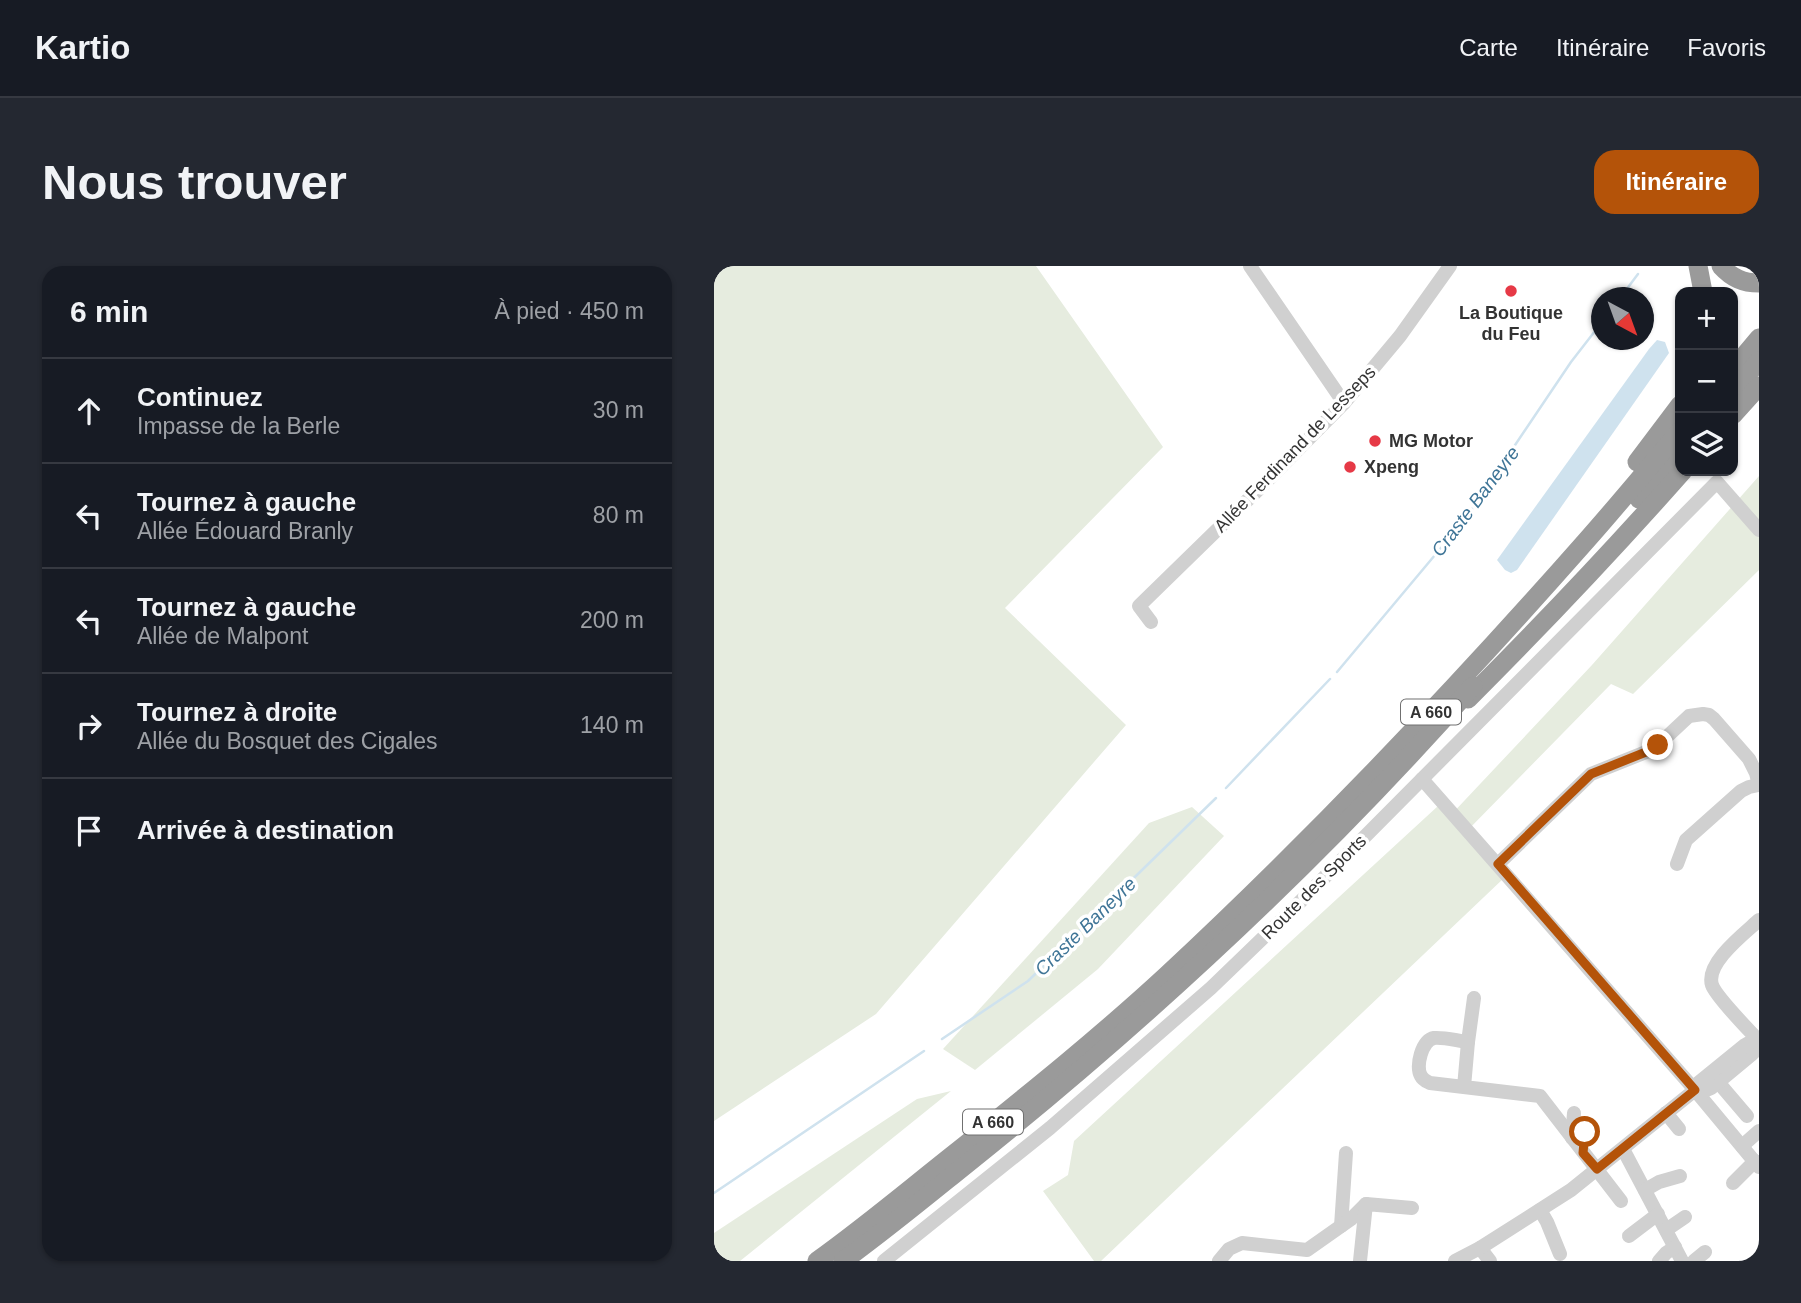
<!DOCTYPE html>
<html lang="fr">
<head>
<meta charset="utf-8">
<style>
  :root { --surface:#171b24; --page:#242831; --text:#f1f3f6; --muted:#9ea1a6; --line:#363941; --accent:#b45309 }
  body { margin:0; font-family:Helvetica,sans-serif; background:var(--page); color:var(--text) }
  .controls { position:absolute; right:21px; top:21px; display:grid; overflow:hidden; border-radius:14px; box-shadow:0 2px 5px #0004 }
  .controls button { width:63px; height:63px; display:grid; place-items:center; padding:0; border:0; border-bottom:2px solid var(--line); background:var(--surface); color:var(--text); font:35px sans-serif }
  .compass { position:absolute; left:877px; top:21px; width:63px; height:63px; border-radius:50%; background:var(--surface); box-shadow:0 2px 5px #0004; rotate:139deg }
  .stop { position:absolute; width:21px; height:21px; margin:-16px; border:5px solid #b45309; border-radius:50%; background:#fff }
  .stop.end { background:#b45309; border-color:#fff; box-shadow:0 2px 7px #0008 }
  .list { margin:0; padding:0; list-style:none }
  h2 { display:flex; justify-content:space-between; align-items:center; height:91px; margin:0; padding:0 28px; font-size:30px }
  h2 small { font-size:23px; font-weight:400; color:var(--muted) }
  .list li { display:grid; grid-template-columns:46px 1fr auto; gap:21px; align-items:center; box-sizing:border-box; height:105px; padding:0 28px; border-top:2px solid var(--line) }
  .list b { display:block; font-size:26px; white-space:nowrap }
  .list p { margin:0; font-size:23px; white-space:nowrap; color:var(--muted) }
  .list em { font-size:23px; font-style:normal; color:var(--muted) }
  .icon { flex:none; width:38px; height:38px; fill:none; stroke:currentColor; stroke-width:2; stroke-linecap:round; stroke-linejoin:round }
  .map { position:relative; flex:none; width:1045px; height:995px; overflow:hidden; border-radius:21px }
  header { display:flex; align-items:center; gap:42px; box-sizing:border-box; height:98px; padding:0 35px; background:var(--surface); border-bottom:2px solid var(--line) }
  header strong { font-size:33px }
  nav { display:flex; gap:38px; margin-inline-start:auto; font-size:24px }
  .intro { display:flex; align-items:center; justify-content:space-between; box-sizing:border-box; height:168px; padding:0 42px }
  h1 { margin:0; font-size:49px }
  .button { padding:18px 32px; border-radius:21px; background:var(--accent); color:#fff; font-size:24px; font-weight:700 }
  main { display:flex; gap:42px; padding:0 42px }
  aside { flex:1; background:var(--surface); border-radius:21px; box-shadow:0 2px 5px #0004 }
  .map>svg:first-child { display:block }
  .green { fill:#e6ecdf }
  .water { fill:#cfe2ee }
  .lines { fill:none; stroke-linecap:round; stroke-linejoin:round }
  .stream { stroke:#cfe2ee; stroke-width:2.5 }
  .minor { stroke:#d0d0d0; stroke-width:14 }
  .highway { stroke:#9a9a9a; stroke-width:19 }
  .route { stroke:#b45309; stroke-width:9 }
  .poi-dot { fill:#e63946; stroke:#fff; stroke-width:2.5 }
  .labels { text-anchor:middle; stroke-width:7; stroke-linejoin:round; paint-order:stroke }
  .shield { fill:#fff; stroke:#707070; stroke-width:2 }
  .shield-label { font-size:16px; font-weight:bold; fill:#333 }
  .poi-label { font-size:18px; font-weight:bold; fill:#333; stroke:#fff; text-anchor:start }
  .street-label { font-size:18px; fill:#333; stroke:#fff }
  .water-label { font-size:19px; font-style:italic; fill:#3f7597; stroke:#fff }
</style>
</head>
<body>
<header>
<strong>Kartio</strong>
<nav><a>Carte</a><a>Itinéraire</a><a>Favoris</a></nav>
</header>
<div class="intro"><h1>Nous trouver</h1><a class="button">Itinéraire</a></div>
<main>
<aside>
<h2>6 min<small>À pied · 450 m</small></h2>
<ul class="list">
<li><svg class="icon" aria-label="ahead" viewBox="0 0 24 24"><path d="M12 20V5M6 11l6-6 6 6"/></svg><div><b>Continuez</b><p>Impasse de la Berle</p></div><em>30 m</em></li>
<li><svg class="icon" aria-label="left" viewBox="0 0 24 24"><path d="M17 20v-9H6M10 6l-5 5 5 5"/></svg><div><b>Tournez à gauche</b><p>Allée Édouard Branly</p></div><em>80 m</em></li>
<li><svg class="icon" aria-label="left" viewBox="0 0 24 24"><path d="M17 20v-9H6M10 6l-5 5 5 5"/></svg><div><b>Tournez à gauche</b><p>Allée de Malpont</p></div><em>200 m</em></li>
<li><svg class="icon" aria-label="right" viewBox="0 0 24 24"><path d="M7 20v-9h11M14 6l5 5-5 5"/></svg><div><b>Tournez à droite</b><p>Allée du Bosquet des Cigales</p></div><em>140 m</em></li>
<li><svg class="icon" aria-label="arrive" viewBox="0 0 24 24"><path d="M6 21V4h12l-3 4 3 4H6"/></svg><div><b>Arrivée à destination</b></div></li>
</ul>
</aside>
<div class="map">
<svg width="1045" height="995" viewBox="0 0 1045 995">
  <rect width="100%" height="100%" fill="#fff"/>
  <g class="green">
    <polygon points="0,0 322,0 449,181 291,342 412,459 162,748 0,855"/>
    <polygon points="1045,210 1045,304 919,428 897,418 750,568 790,612 387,995 380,995 329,925 354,909 360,875 724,540 735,551 878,399"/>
    <polygon points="478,541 510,570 384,703 261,804 229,783 435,557"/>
    <polygon points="237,825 26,995 0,995 0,967 203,833"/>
  </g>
  <polygon class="water" points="943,74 951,76 955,87 803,304 797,307 791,304 783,294 935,83"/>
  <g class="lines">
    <g class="stream">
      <polyline points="906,32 924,8"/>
      <polyline points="623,406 752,252 857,96 888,56"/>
      <polyline points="512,522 616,413"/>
      <polyline points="228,773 314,715 502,532"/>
      <polyline points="0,927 210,785"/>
    </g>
    <g class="minor">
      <polyline points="536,0 630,137"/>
      <polyline points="437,356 425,340 548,220 630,137 686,70 736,0"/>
      <polyline points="708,513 981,824 1045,901"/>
      <polyline points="784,598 877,508 937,484 944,479 975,450 989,448 995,449 1000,453 1035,493 1042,507 1045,519"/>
      <polyline points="963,598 972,574 1027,525 1035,521 1044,519"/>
      <path d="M1045 775C1035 764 1002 731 998 719 991 697 1031 667 1045 654"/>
      <polyline points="754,776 760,732"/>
      <polyline points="1004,816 1033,850"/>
      <path d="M750 821 754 776C744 775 730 771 720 772 708 774 701 801 707 810 709 814 712 815 716 817L826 830 907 935"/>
      <polyline points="981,824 990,825 997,822 1038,788 1042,784 1045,775"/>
      <polyline points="952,847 965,863"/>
      <polyline points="858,872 860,847"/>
      <polyline points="1028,880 1045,865"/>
      <polyline points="909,883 968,995"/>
      <polyline points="1019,917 1041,895"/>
      <polyline points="931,924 945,916 966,910"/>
      <polyline points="826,944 833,956 846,988"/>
      <polyline points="627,960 632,887"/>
      <polyline points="952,964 971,951"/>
      <polyline points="915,970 944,948"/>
      <polyline points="766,982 776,995"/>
      <polyline points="170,995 336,862 497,722 577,645 1003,216 1045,264"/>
      <polyline points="505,995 515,983 528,977 593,984 637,953 652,938"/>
      <polyline points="646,995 652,938 698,942"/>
      <polyline points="741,995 766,982 857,924 981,824 983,818 1031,779 1038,775 1045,774"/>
      <polyline points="945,995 952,987 961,981"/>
      <polyline points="980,995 991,986"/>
    </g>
    <g class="highway">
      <polyline points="984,0 989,26"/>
      <path d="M1007 0C1018 12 1029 17 1045 17"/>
      <polyline points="1019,103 1045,72"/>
      <polyline points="1019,125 1045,95"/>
      <polyline points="1019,149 1045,120"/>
      <polyline points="923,196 966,139"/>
      <polyline points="925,233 966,186"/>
      <path d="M754 433C828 359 900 283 969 205"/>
      <path d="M103 995C152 960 198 921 245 884 316 827 387 770 453 709 600 572 739 426 872 275 904 239 935 201 966 165"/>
      <path d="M129 995C172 964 213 930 254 897 435 752 605 594 759 420"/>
    </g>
  </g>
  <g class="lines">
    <polyline class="route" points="871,866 869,887 883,903 981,824 784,598 877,508 937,484 944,479"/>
  </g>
  <g class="poi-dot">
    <circle cx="797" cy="25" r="7"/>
    <circle cx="661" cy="175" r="7"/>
    <circle cx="636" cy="201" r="7"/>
  </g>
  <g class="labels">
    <g class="shield">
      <rect x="687" y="433.5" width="60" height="25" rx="5"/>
      <rect x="249" y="843.5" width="60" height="25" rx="5"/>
    </g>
    <g class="shield-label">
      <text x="717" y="452">A 660</text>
      <text x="279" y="862">A 660</text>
    </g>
    <g class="poi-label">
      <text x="797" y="53" text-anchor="middle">La Boutique<tspan x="797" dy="21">du Feu</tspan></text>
      <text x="675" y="181">MG Motor</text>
      <text x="650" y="207">Xpeng</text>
    </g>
    <g class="street-label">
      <text transform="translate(581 183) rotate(-46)" y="6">Allée Ferdinand de Lesseps</text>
      <text transform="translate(600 621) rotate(-45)" y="6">Route des Sports</text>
    </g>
    <g class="water-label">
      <text transform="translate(761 235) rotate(-53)" y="7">Craste Baneyre</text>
      <text transform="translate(371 660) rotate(-44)" y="7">Craste Baneyre</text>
    </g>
  </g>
</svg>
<div class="controls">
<button>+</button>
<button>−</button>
<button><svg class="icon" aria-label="layers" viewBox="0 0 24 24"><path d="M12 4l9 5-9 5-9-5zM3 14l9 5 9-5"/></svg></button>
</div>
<svg class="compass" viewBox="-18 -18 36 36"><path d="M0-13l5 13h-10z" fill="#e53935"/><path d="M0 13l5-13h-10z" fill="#9ea1a6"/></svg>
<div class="stop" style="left:871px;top:866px"></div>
<div class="stop end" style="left:944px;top:479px"></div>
</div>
</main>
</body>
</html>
